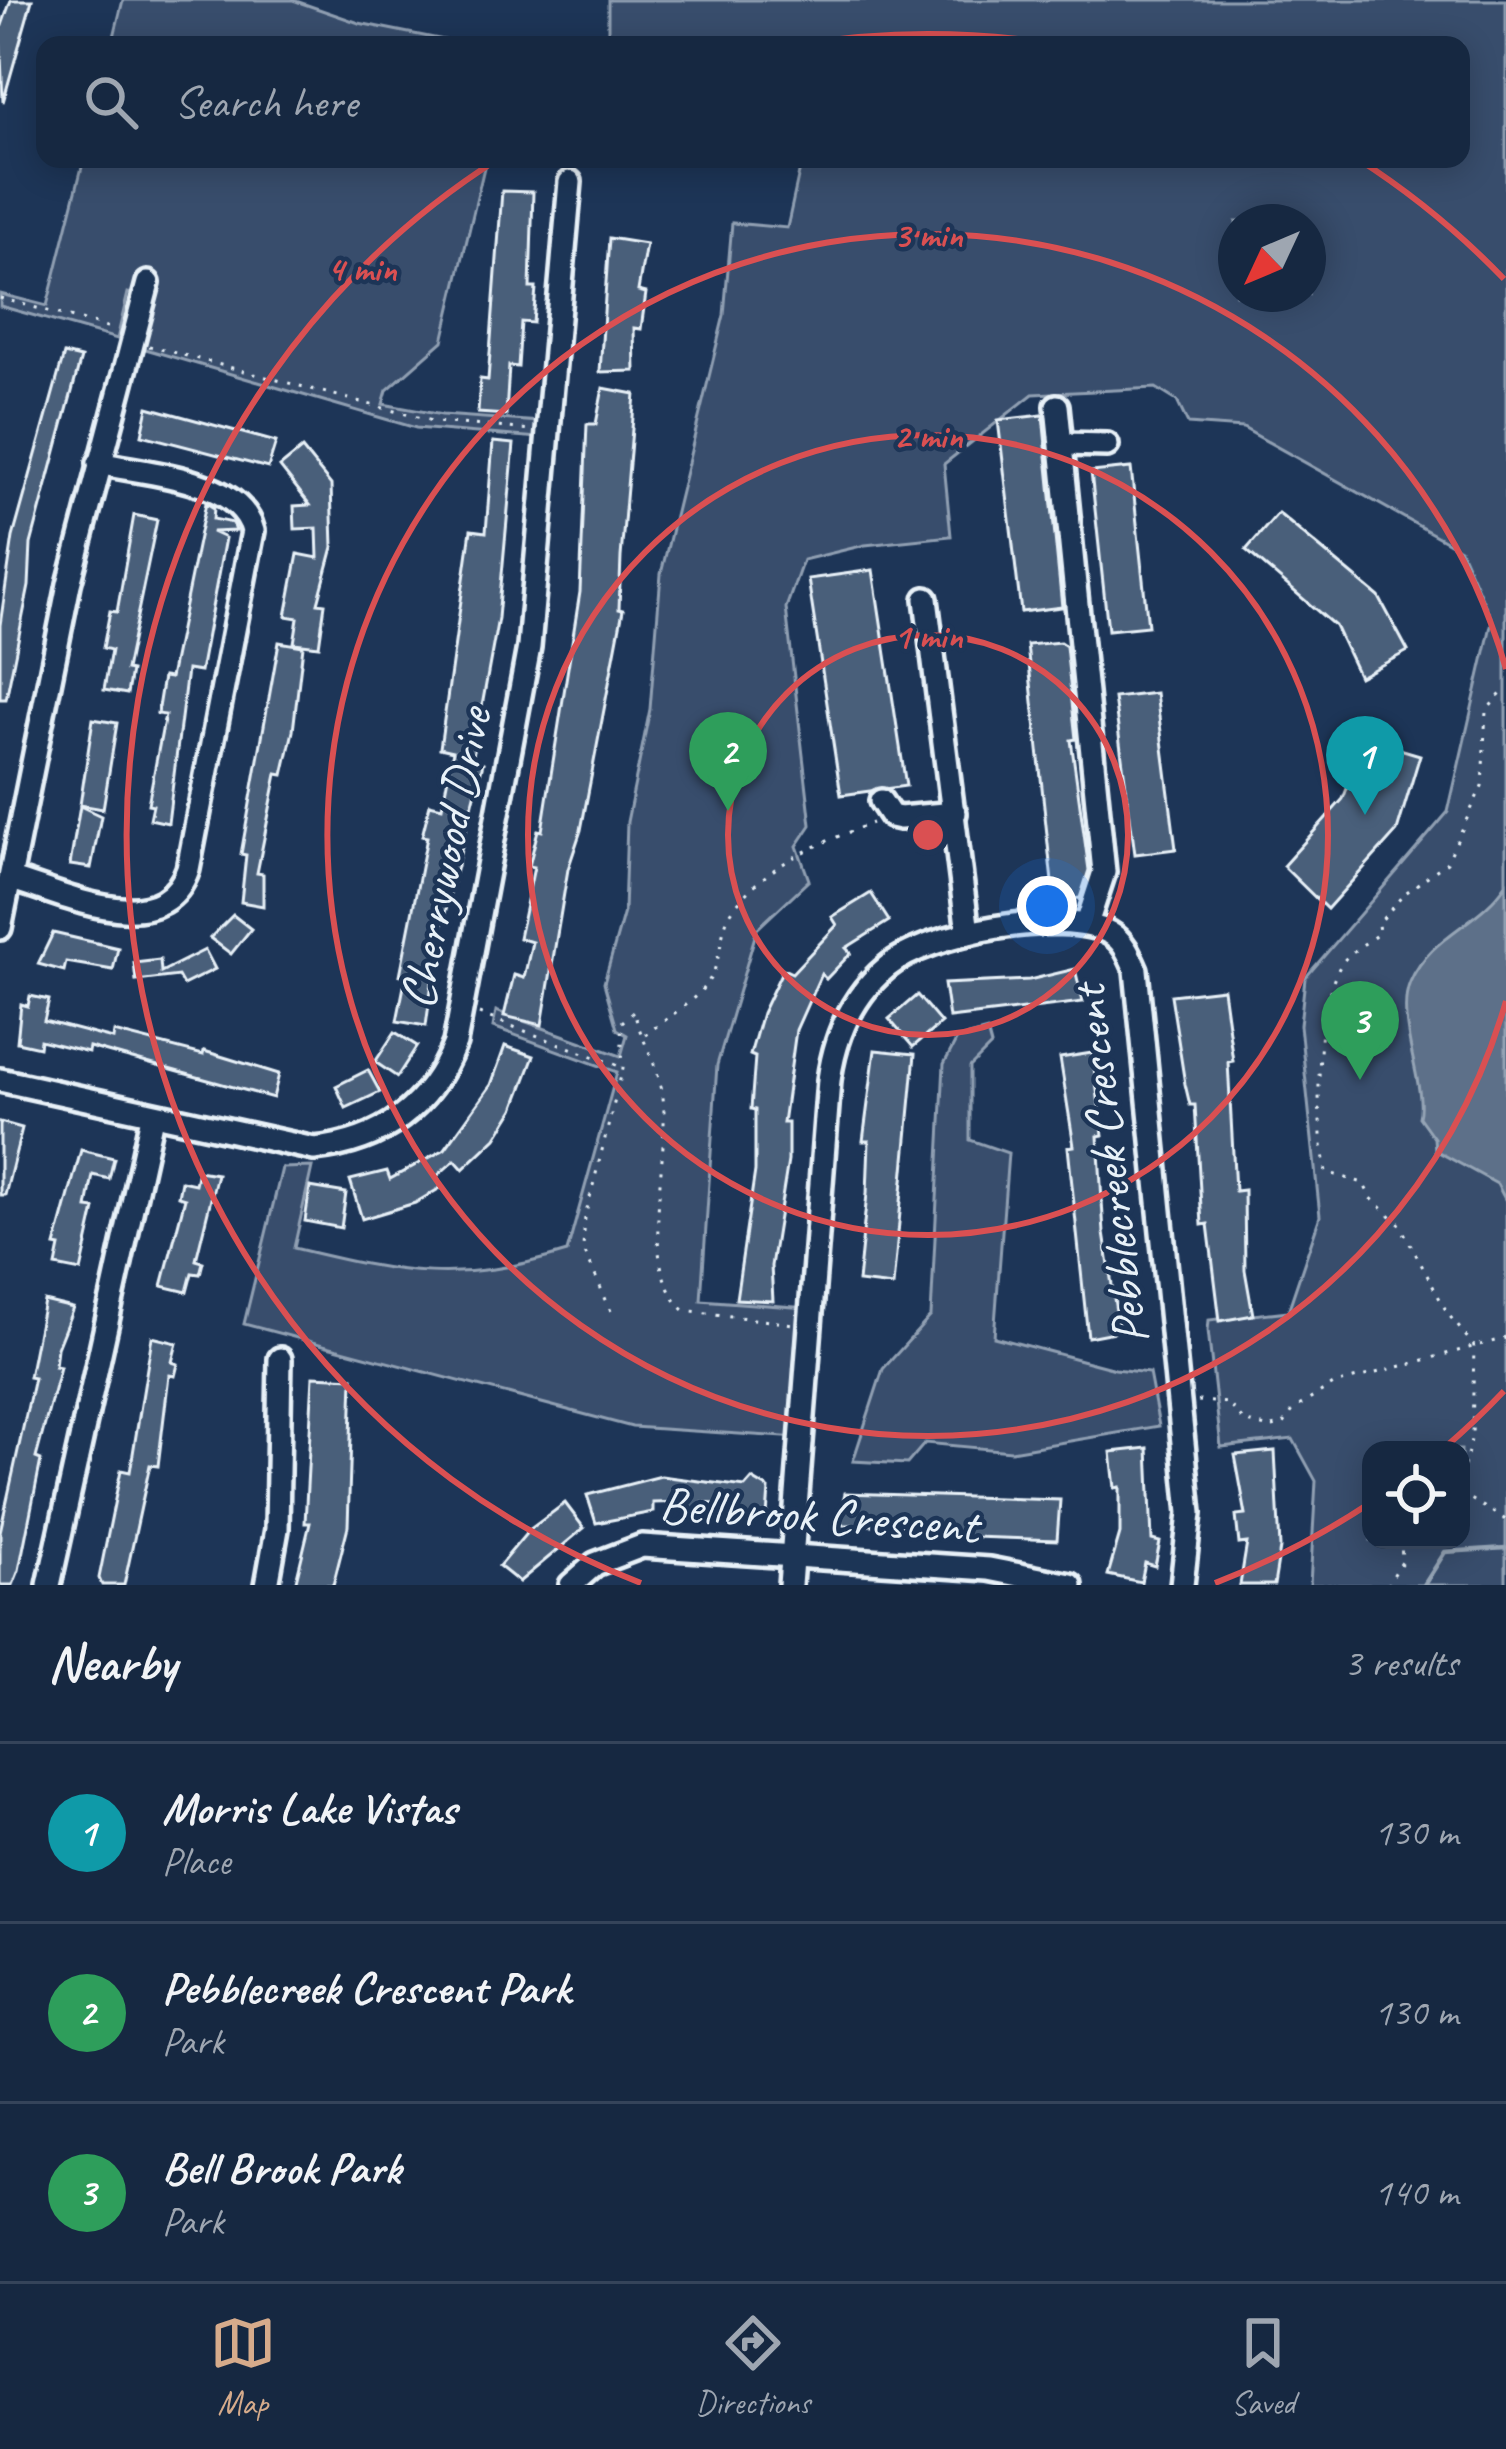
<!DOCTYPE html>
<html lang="en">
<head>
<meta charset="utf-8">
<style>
  :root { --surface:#162841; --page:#1f3048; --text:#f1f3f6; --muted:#9ea6b1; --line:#35445a; --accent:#d6ab8b }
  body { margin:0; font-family:Caveat,sans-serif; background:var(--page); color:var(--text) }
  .controls { position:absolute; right:36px; bottom:36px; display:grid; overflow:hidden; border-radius:24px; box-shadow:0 6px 30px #0003 }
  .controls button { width:108px; height:108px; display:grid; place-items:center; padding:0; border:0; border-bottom:3px solid var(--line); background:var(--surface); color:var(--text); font:60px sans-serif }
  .compass { position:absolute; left:1218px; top:204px; width:108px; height:108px; border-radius:50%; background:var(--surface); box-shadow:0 6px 30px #0003; rotate:226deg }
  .you { position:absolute; left:1047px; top:906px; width:42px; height:42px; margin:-30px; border:9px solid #fff; border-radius:50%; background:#1a73e8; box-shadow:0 0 0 18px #1a73e833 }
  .badge { display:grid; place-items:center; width:78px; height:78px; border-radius:50%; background:var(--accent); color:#fff; font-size:39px; font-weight:700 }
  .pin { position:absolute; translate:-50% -99px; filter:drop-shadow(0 3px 6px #0008) }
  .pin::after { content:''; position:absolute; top:63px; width:42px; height:36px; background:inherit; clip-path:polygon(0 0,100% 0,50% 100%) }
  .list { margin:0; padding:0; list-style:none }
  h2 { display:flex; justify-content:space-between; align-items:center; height:156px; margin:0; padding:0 48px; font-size:51px }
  h2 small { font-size:39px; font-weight:400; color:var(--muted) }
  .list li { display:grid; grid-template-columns:78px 1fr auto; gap:36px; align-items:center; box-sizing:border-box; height:180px; padding:0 48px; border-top:3px solid var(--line) }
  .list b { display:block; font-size:45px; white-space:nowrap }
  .list p { margin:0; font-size:39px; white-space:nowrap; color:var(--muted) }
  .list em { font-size:39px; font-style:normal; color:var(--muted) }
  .icon { flex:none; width:66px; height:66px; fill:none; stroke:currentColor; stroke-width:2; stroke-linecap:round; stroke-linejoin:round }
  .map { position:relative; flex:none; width:1506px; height:1585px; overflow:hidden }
  .search { position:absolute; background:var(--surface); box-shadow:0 6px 30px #0003; left:36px; right:36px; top:36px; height:132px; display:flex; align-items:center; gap:30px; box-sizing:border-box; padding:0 42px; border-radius:24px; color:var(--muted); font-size:45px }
  .sheet { height:696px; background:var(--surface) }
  nav { display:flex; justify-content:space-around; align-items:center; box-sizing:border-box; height:168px; border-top:3px solid var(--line); background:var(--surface); font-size:33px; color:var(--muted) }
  nav a { display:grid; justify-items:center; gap:6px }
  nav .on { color:var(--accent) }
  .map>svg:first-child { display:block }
  .green { fill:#374d6c; stroke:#909fb2; stroke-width:3; fill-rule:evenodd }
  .water { fill:#5d7089; stroke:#95a4b5; stroke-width:3 }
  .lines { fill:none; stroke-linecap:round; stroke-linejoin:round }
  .stream { stroke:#95a4b5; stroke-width:4.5 }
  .building { fill:#495e7a; stroke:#e8f1f8; stroke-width:3 }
  .minor-casing { stroke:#e8f1f8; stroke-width:30 }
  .path { stroke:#e8f1f8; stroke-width:3; stroke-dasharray:3 9; stroke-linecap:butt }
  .minor { stroke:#1d3557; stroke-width:21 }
  .ring { fill:none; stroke:#da5052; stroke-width:6 }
  .labels { text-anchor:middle; stroke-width:9; stroke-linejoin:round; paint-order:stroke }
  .street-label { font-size:51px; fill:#e8f1f8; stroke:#1d3557 }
  .centre { fill:#da5052; stroke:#1d3557; stroke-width:6 }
  .ring-label { font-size:36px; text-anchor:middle; font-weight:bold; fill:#da5052; stroke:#1d3557; stroke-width:9; stroke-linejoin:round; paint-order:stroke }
</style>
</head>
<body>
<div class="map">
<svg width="1506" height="1585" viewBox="0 0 1506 1585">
  <rect width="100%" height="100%" fill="#1d3557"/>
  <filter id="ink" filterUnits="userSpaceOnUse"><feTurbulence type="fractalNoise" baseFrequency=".00833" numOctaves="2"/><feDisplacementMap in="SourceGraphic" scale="24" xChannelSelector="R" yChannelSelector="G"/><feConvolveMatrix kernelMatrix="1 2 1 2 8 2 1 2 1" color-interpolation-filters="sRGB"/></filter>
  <g filter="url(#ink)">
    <g class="green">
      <polygon points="123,0 293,0 359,23 469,45 112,45"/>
      <path d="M608 0H1506V1585H1310L1316 1481 1293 1439 1221 1447 1208 1330 1209 1320 1288 1311 1320 1216 1300 1025 1305 978 1448 812 1492 621 1460 549 1243 428 1188 424 1177 401 1156 388 1033 394 944 464 951 536 865 545 803 560 786 608 811 825 797 846 809 880 757 929 717 1065 701 1300 807 1308 799 1438 632 1427 244 1324 282 1168 312 1167 294 1248C401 1274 459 1285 567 1252L617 1072 493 1027 496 1011 621 1056 627 1035 617 1029 604 983 624 912 627 822 650 709 661 574 724 315 732 223 787 228 802 159H1461V45H608ZM1236 222H1308V294H1236ZM1371 1450H1461V1540H1371Z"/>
      <polygon points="84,159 486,159 443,341 387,390 383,404 442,415 540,422 539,438 416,428 142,348 156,299 128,293 117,339 0,306 0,294 47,306"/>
      <polygon points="987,1031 991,1046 970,1067 970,1140 1008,1153 994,1337 1115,1369 1149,1373 1159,1426 1011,1451 925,1443 907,1464 853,1461 883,1369 931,1316 944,1064 957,1039"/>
    </g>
    <path class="water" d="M1506 884V1201L1497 1184 1435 1150 1434 1138 1419 1117C1427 1086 1394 1020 1410 982 1430 935 1480 924 1506 884Z"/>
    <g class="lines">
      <polyline class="stream" points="1424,1585 1445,1552 1506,1548"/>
    </g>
    <g class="building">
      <polygon points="11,0 32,0 3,102 0,31"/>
      <polygon points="502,191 533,192 530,288 536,288 533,323 521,322 518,367 509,366 506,415 478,413 480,379 488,380"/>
      <polygon points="609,238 646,244 638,291 646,293 641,329 634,328 635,371 600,372"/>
      <polygon points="64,354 81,358 31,544 29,586 6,699 0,699 0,625 13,537"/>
      <polygon points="603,388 635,394 621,557 619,609 623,610 581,830 568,869 542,1025 504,1016 514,975 524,978 532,942 519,938 534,867 529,866 538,830 542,831 580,592 587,424 596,424"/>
      <polygon points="148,407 276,442 268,468 142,435"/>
      <polygon points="1043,415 1062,607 1021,612 998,420"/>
      <polygon points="493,442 514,444 498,618 472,761 483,763 437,945 426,1026 397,1021 406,976 400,975 427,837 422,836 430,804 442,807 453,751 440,748 471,530 486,532"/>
      <polygon points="302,449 331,485 333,547 318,603 325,604 319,646 294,643 298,618 286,616 298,554 318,558 317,528 295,529 294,506 310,505 280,467"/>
      <polygon points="1131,468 1148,626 1108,630 1091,472"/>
      <polygon points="206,503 214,508 213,519 233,523 236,531 212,532 225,538 200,672 187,670 168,823 150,819 153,805 148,804 165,715 157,714 163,677 170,678"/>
      <polygon points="1278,513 1379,597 1408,651 1359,677 1335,626 1246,550"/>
      <polygon points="134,515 157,520 126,670 131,671 127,694 104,690 111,650 103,648 110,611 117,612"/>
      <polygon points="873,570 906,786 841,795 808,579"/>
      <polygon points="279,642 303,646 293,731 283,775 277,774 257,873 263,874 263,906 241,902 246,855 241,854"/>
      <polygon points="1060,642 1066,646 1076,739 1071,740 1089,870 1080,898 1054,901 1027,645"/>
      <polygon points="1156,693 1176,849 1135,854 1114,698"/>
      <polygon points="93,719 117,723 103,809 80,805"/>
      <polygon points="1366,739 1420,755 1397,831 1327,909 1283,866 1343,799"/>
      <polygon points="80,806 101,816 91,868 70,865"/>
      <polygon points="871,893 889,921 846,948 851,953 826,979 821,974 796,1030 783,1123 788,1123 788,1161 771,1266 773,1301 736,1299 755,1171 755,1110 751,1109 755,1057 750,1055 762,1013 783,969 792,973 837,925 832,917"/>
      <polygon points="233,915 251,929 231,954 210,938"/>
      <polygon points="53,933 118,948 113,970 66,962 64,971 38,964"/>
      <polygon points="205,950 215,969 183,985 178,976 136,981 134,963 160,960 161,972"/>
      <polygon points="1075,969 1083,1002 949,1018 944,984 1029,980"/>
      <polygon points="1223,989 1233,1061 1228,1062 1235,1191 1244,1190 1245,1270 1253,1315 1220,1321 1208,1224 1202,1225 1195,1105 1190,1105 1185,1084 1171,995"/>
      <polygon points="917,995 941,1023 913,1047 889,1019"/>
      <polygon points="30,996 49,1000 44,1021 113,1039 114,1032 203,1055 204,1051 279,1074 273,1098 89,1047 88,1052 40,1040 39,1047 17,1042 21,1004 28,1006"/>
      <polygon points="395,1032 417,1046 397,1077 375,1062"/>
      <polygon points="505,1046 534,1056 514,1109 496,1138 463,1169 455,1160 436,1177 442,1187 415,1203 362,1219 350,1180 387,1171 390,1179 445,1149 491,1085"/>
      <polygon points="875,1050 915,1054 893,1286 858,1282 867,1194 869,1141 863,1141"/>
      <polygon points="1092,1053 1103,1135 1098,1136 1104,1233 1119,1331 1088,1337 1068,1147 1074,1146 1060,1058"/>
      <polygon points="368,1070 380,1092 346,1108 336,1086"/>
      <polygon points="0,1122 22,1128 5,1195 0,1195"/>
      <polygon points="81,1150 114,1158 109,1179 93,1175 87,1208 95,1209 81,1271 56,1266 60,1247 55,1246"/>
      <polygon points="198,1171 217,1174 196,1260 203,1262 200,1274 192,1273 187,1292 162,1286 185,1198 178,1196 181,1181 195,1184"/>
      <polygon points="310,1187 346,1193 341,1228 305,1221"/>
      <polygon points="44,1301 73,1308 57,1348 55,1366 60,1367 36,1458 41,1460 19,1570 13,1585 0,1585 0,1532 34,1378 29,1377"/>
      <polygon points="152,1337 177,1343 172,1362 178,1364 175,1376 169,1375 158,1466 150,1465 124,1585 102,1585 99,1578 121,1470 130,1472"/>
      <polygon points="313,1376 353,1378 348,1526 333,1585 295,1585 310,1523 305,1523"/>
      <polygon points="1148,1448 1152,1540 1160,1542 1155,1566 1145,1563 1141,1582 1108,1575 1120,1534 1120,1487 1115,1488 1111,1452"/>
      <polygon points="1275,1451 1280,1548 1274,1585 1240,1585 1247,1543 1239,1544 1236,1516 1246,1515 1235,1455"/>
      <polygon points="661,1476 745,1487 752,1479 769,1489 767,1516 730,1517 731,1505 703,1503 702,1515 686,1514 686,1502 653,1503 653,1512 596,1523 587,1495"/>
      <polygon points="845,1493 1060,1500 1057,1540 972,1537 929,1532 929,1525 837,1525"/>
      <polygon points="565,1503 584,1528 519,1582 499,1566 529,1530"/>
    </g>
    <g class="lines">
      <g class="minor-casing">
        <g id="minor">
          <polyline points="1057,406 1104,872 1087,924"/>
          <polyline points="1063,444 1107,445"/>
          <polyline points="926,599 968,933"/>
          <polyline points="881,801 891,816 900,818 955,813"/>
          <path d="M12 879C64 894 162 944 188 869L253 531C240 477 144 474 99 463"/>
          <polyline points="0,928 69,584 148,283"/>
          <path d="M0 1080 314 1149C383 1142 430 1106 455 1043L529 647 570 182"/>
          <polyline points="49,1585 152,1117"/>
          <polyline points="267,1585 277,1529 280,1359"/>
          <polyline points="571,1585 595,1564 642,1546 989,1569 1071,1585"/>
          <path d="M790 1585 829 1080C835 1037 852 996 887 967 928 933 1062 907 1110 933 1124 941 1130 956 1136 970L1190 1513 1182 1585"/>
        </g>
      </g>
      <g class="path">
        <polyline points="0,298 114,329"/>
        <polyline points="149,346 436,422 531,430"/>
        <polyline points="479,1014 622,1067"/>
        <path d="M645 1035C666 1018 702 998 713 973 722 953 720 928 732 911 764 864 821 843 872 823"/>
        <path d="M611 1311 583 1248 585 1217 623 1068 621 1023 634 1011C640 1038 657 1063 662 1091 673 1152 634 1264 684 1310L793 1324"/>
        <polyline points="1198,1401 1228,1403 1244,1421 1269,1428 1284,1424 1294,1409 1335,1384 1506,1338"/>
        <path d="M1461 1478 1472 1436 1474 1346 1448 1314 1399 1223 1371 1198 1363 1183 1326 1172C1316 1121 1313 1008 1342 963 1350 951 1367 943 1379 933L1378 924 1404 894 1447 862 1482 786 1486 711 1506 688"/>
        <polyline points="1461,1502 1469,1498 1506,1520"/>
        <polyline points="1387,1585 1402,1562 1401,1540"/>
      </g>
      <use href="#minor" class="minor"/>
    </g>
  </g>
  <g class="ring">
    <circle cx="928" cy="835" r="200"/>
    <circle cx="928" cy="835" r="400"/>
    <path d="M1506 1001A601 601 0 1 1 1506 669"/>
    <path d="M1504 1391A801 801 0 0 1 1443 1449M1370 1503A801 801 0 0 1 1215 1583M641 1583A801 801 0 0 1 498 159M796 45A801 801 0 0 1 1060 45M1358 159A801 801 0 0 1 1504 279"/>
  </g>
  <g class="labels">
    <g class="street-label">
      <text transform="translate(444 858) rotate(-79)" y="18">Cherrywood Drive</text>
      <text transform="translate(1108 1165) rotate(-97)" y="18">Pebblecreek Crescent</text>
      <text transform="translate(819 1514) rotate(4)" y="18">Bellbrook Crescent</text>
    </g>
  </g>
  <circle cx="928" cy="835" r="18" class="centre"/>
  <g class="ring-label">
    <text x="928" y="247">3 min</text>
    <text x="362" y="281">4 min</text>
    <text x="928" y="448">2 min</text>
    <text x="928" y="648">1 min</text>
  </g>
</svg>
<div class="controls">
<button><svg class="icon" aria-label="locate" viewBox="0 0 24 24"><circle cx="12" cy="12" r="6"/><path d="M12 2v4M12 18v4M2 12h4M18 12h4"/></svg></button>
</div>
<svg class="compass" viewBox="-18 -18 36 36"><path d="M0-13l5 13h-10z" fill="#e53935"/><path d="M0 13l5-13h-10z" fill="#9ea6b1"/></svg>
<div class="you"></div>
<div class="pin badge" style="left:1365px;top:815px;background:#0f9aa8">1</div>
<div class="pin badge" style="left:728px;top:811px;background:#2e9e5b">2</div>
<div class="pin badge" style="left:1360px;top:1080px;background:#2e9e5b">3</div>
<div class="search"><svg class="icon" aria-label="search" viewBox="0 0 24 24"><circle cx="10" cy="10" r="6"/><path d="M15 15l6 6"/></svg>Search here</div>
</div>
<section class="sheet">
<h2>Nearby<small>3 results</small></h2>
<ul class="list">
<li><span class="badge" style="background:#0f9aa8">1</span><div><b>Morris Lake Vistas</b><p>Place</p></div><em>130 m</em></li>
<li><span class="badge" style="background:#2e9e5b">2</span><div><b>Pebblecreek Crescent Park</b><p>Park</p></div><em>130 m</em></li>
<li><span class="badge" style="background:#2e9e5b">3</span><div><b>Bell Brook Park</b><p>Park</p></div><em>140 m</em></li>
</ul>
</section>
<nav>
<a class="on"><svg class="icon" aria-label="map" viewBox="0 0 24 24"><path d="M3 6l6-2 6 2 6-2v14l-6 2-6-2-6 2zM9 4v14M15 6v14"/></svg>Map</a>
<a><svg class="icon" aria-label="directions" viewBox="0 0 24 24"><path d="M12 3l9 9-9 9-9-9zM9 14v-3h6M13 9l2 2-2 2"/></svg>Directions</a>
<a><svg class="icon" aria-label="saved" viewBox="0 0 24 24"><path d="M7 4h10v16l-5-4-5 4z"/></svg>Saved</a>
</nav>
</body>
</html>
